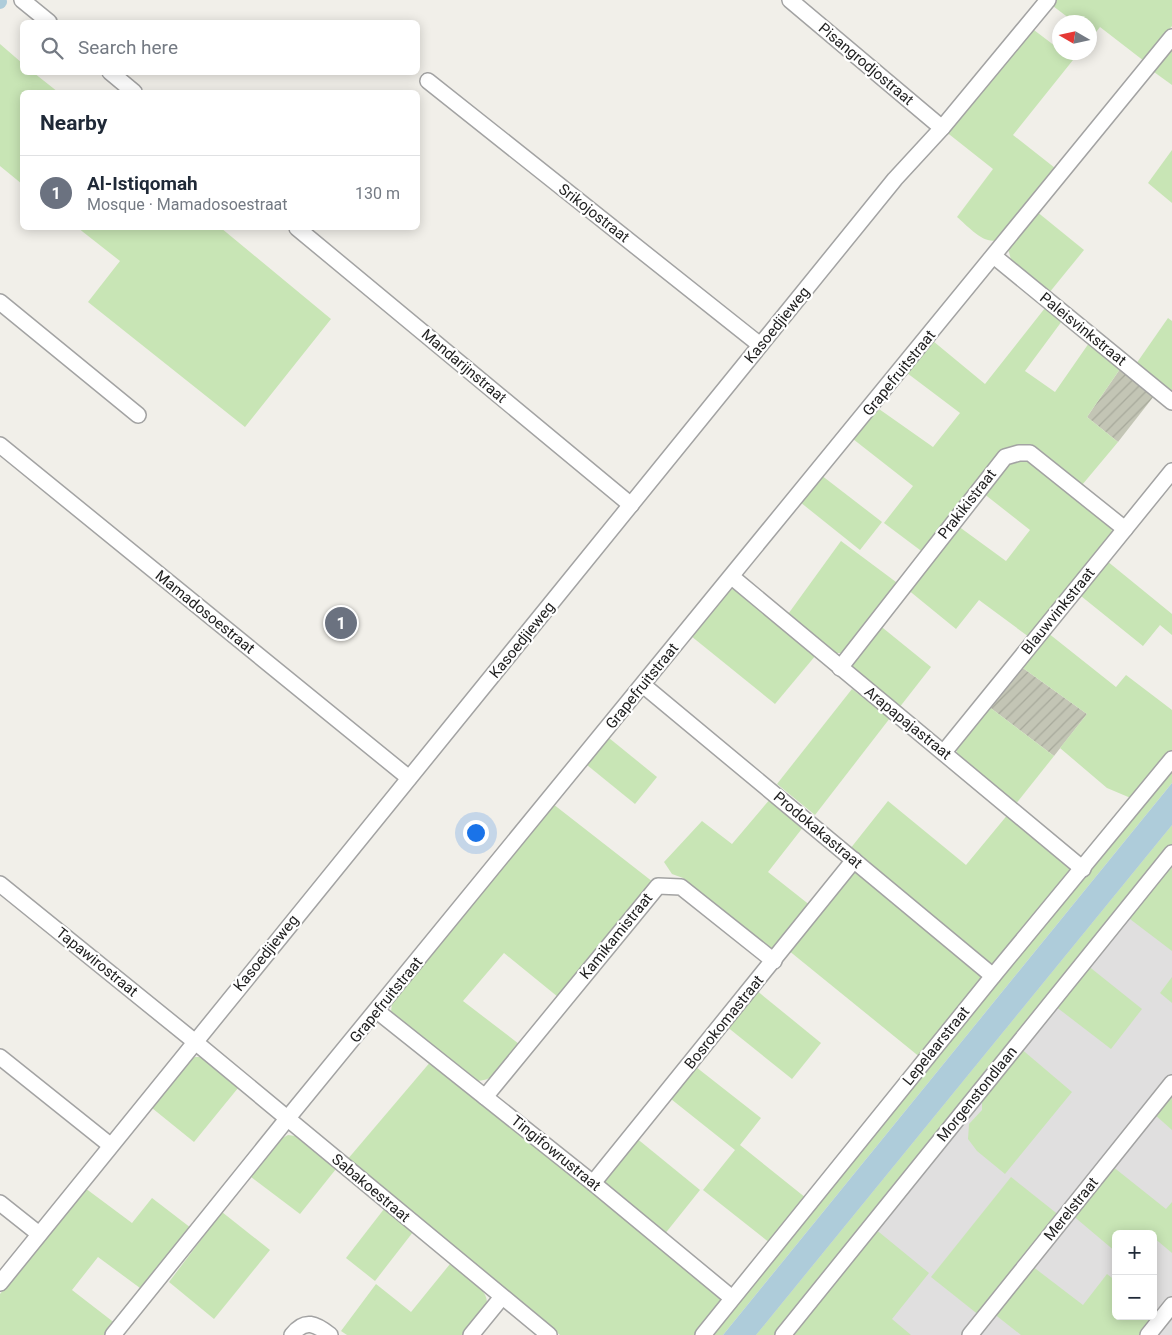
<!DOCTYPE html>
<html lang="en">
<head>
<meta charset="utf-8">
<style>
  :root { --surface:#fff; --page:#f6f6f7; --text:#1f2937; --muted:#747a83; --line:#e0e1e3; --accent:#d93025 }
  body { margin:0; font-family:Roboto,sans-serif; background:var(--page); color:var(--text) }
  .controls { position:absolute; right:15px; bottom:15px; display:grid; overflow:hidden; border-radius:8px; box-shadow:0 2px 12px #0003 }
  .controls button { width:45px; height:45px; display:grid; place-items:center; padding:0; border:0; border-bottom:1px solid var(--line); background:var(--surface); color:var(--text); font:25px sans-serif }
  .compass { position:absolute; left:1052px; top:15px; width:45px; height:45px; border-radius:50%; background:var(--surface); box-shadow:0 2px 12px #0003; rotate:279deg }
  .you { position:absolute; left:475px; top:832px; width:18px; height:18px; margin:-12px; border:4px solid #fff; border-radius:50%; background:#1a73e8; box-shadow:0 0 0 8px #1a73e833 }
  .badge { display:grid; place-items:center; width:32px; height:32px; border-radius:50%; background:var(--accent); color:#fff; font-size:16px; font-weight:700 }
  .pin { position:absolute; translate:-50% -50%; border:2px solid #fff; box-shadow:0 1px 5px #0006 }
  .list { margin:0; padding:0; list-style:none }
  h2 { display:flex; justify-content:space-between; align-items:center; height:65px; margin:0; padding:0 20px; font-size:21px }
  h2 small { font-size:16px; font-weight:400; color:var(--muted) }
  .list li { display:grid; grid-template-columns:32px 1fr auto; gap:15px; align-items:center; box-sizing:border-box; height:75px; padding:0 20px; border-top:1px solid var(--line) }
  .list b { display:block; font-size:19px; white-space:nowrap }
  .list p { margin:0; font-size:16px; white-space:nowrap; color:var(--muted) }
  .list em { font-size:16px; font-style:normal; color:var(--muted) }
  .icon { flex:none; width:28px; height:28px; fill:none; stroke:currentColor; stroke-width:2; stroke-linecap:round; stroke-linejoin:round }
  .map { position:relative; flex:none; width:1172px; height:1335px; overflow:hidden }
  .search { position:absolute; background:var(--surface); box-shadow:0 2px 12px #0003; left:20px; top:20px; width:400px; height:55px; display:flex; align-items:center; gap:12px; box-sizing:border-box; padding:0 18px; border-radius:8px; color:var(--muted); font-size:19px }
  .panel { position:absolute; background:var(--surface); box-shadow:0 2px 12px #0003; left:20px; top:90px; width:400px; height:140px; border-radius:8px }
  .map>svg:first-child { display:block }
  .residential { fill:#e0dfdf; fill-rule:evenodd }
  .construction { fill:url(#construction-furrows) }
  .grass { fill:#c8e5b5 }
  .water { fill:#aeccda }
  .lines { fill:none; stroke-linecap:round; stroke-linejoin:round }
  .canal { stroke:#aeccda; stroke-width:12 }
  .street-casing { stroke:#a3a3a3; stroke-width:18 }
  .street { stroke:#fff; stroke-width:15 }
  .labels { text-anchor:middle; stroke-width:4.5; stroke-linejoin:round; paint-order:stroke }
  .street-label { font-size:15px; fill:#222; stroke:#fff }
</style>
</head>
<body>
<div class="map">
<svg width="1172" height="1335" viewBox="0 0 1172 1335">
  <defs>
    <pattern id="construction-furrows" width="10" height="10" patternUnits="userSpaceOnUse" patternTransform="scale(1.25)"><rect width="10" height="10" fill="#c3c5b5"/><path d="M-1 1l2-2M0 10L10 0M9 11l2-2" fill="none" stroke="#a7a99b"/></pattern>
  </defs>
  <rect width="100%" height="100%" fill="#f1efe9"/>
  <path class="residential" d="M1172 817V1335H753ZM1116 1234H1153V1316H1116Z"/>
  <g class="construction">
    <polygon points="1120,369 1154,396 1118,442 1087,417"/>
    <polygon points="1020,666 1087,714 1054,756 988,706"/>
  </g>
  <g class="grass">
    <polygon points="1052,0 1172,0 1172,26 1144,61 1100,27 1092,37 1090,35 1090,22 1074,22 1049,3"/>
    <path d="M1030 27 1059 49 1060 52 1064 53 1073 60 1013 135 1055 168 1000 239C985 247 968 226 957 217L993 169 945 131Z"/>
    <polygon points="0,44 22,63 22,72 34,73 58,92 22,92 22,184 0,166"/>
    <polygon points="1172,48 1172,85 1154,72"/>
    <polygon points="1172,150 1172,203 1148,183"/>
    <polygon points="1036,211 1084,250 1049,293 1012,263 1008,249"/>
    <polygon points="78,228 221,228 331,319 245,427 88,302 120,261"/>
    <polygon points="1045,308 1062,321 1025,371 1055,392 1089,343 1120,369 1087,417 1118,442 1082,485 1025,446 924,553 884,523 913,486 853,439 879,409 933,447 960,413 907,373 933,341 985,384"/>
    <polygon points="1168,318 1172,321 1172,392 1136,364"/>
    <polygon points="1028,458 1106,519 1112,531 1109,540 1029,637 979,600 956,629 907,589 958,526 1006,561 1030,530 983,493 1004,464"/>
    <polygon points="821,475 882,522 860,550 800,502"/>
    <polygon points="841,541 900,585 851,646 842,653 830,653 786,617"/>
    <polygon points="1107,561 1172,614 1172,635 1160,625 1143,646 1081,596"/>
    <polygon points="732,589 741,591 816,655 775,704 691,636 721,598"/>
    <polygon points="878,624 931,667 899,708 852,671 851,660"/>
    <polygon points="1048,633 1116,687 1126,675 1172,710 1172,751 1133,799 1107,788 1060,748 1087,714 1020,666"/>
    <polygon points="852,689 890,718 815,815 777,784"/>
    <polygon points="988,706 1054,756 1015,805 959,759 956,749"/>
    <polygon points="609,738 657,777 635,804 587,765"/>
    <polygon points="1172,766 1172,783 723,1335 708,1335"/>
    <polygon points="771,798 804,826 768,872 811,906 773,949 762,948 683,878 672,874 664,862 702,821 732,844"/>
    <polygon points="888,801 966,865 1009,813 1065,859 1070,869 1068,878 993,965 850,849"/>
    <path d="M553 804 653 882 558 997 504 953 463 1001 519 1044C507 1060 496 1085 473 1080L394 1019 391 1012 392 1003Z"/>
    <polygon points="1172,825 1172,846 776,1335 756,1335"/>
    <polygon points="1172,858 1172,951 1126,916"/>
    <polygon points="854,872 860,872 980,971 982,979 921,1058 788,950"/>
    <polygon points="1087,965 1142,1009 1111,1049 1055,1006"/>
    <polygon points="1172,977 1172,1003 1160,993"/>
    <polygon points="756,990 821,1043 792,1079 726,1026"/>
    <polygon points="1019,1047 1072,1092 1005,1174 977,1151 968,1139 969,1124 982,1110 982,1094"/>
    <polygon points="195,1057 201,1057 238,1088 194,1142 152,1108 189,1059"/>
    <polygon points="432,1060 715,1289 721,1299 718,1309 697,1335 560,1335 347,1160"/>
    <polygon points="696,1067 761,1118 740,1145 806,1198 770,1243 703,1190 735,1150 671,1099"/>
    <polygon points="1172,1091 1172,1130 1154,1114"/>
    <polygon points="288,1135 295,1136 336,1169 300,1214 251,1177 281,1139"/>
    <polygon points="635,1137 700,1190 664,1235 605,1187 603,1180"/>
    <polygon points="1112,1166 1166,1209 1172,1202 1172,1253 1153,1237 1153,1234 1148,1233 1116,1234 1116,1252 1071,1214"/>
    <polygon points="1011,1177 1060,1216 980,1316 931,1277"/>
    <polygon points="85,1188 132,1223 152,1198 191,1228 140,1288 98,1257 72,1290 116,1324 106,1335 0,1335 0,1294"/>
    <polygon points="384,1209 413,1232 375,1281 346,1258"/>
    <polygon points="222,1212 270,1250 214,1319 169,1282"/>
    <polygon points="874,1228 929,1273 892,1319 911,1335 790,1335"/>
    <path d="M450 1264C461 1273 493 1290 486 1307 482 1317 470 1327 463 1335H347L341 1331 376 1284 411 1312Z"/>
    <polygon points="1032,1266 1083,1305 1107,1274 1116,1281 1116,1316 1153,1316 1153,1310 1160,1315 1143,1335 1021,1335 993,1313"/>
  </g>
  <polygon class="water" points="1172,783 1172,825 756,1335 723,1335"/>
  <g class="lines">
    <polyline class="canal" points="0,3 1,2"/>
    <g class="street-casing">
      <g id="street">
        <polyline points="22,0 49,22"/>
        <polyline points="790,0 942,128"/>
        <polyline points="110,72 134,92"/>
        <polyline points="428,81 760,345"/>
        <polyline points="297,228 631,505"/>
        <polyline points="995,257 1172,402"/>
        <polyline points="0,302 138,415"/>
        <polyline points="0,445 409,778"/>
        <polyline points="732,577 1083,869"/>
        <polyline points="840,668 1005,457 1019,453 1030,453 1125,529"/>
        <polyline points="643,685 993,976"/>
        <polyline points="944,752 1172,471"/>
        <polyline points="0,884 194,1041 549,1335"/>
        <polyline points="377,1011 593,1183 732,1298"/>
        <polyline points="0,1057 110,1145"/>
        <polyline points="485,1097 658,886 681,887 774,961"/>
        <polyline points="593,1183 854,860"/>
        <polyline points="0,1203 39,1234"/>
        <polyline points="0,1283 895,179 942,128 1048,0"/>
        <polyline points="113,1335 287,1119 1172,37"/>
        <path d="M292 1335C305 1318 316 1324 330 1335"/>
        <polyline points="471,1335 502,1297"/>
        <polyline points="703,1335 993,976 1172,759"/>
        <polyline points="783,1335 1172,853"/>
        <polyline points="970,1335 1172,1083"/>
        <polyline points="1148,1335 1172,1305"/>
      </g>
    </g>
    <use href="#street" class="street"/>
  </g>
  <g class="labels">
    <g class="street-label">
      <text transform="translate(866 64) rotate(40)" y="5">Pisangrodjostraat</text>
      <text transform="translate(594 213) rotate(38)" y="5">Srikojostraat</text>
      <text transform="translate(777 325) rotate(-51)" y="5">Kasoedjieweg</text>
      <text transform="translate(1083 329) rotate(39)" y="5">Paleisvinkstraat</text>
      <text transform="translate(464 366) rotate(40)" y="5">Mandarijnstraat</text>
      <text transform="translate(899 373) rotate(-51)" y="5">Grapefruitstraat</text>
      <text transform="translate(967 504) rotate(-52)" y="5">Prakikistraat</text>
      <text transform="translate(1058 611) rotate(-51)" y="5">Blauwvinkstraat</text>
      <text transform="translate(205 612) rotate(39)" y="5">Mamadosoestraat</text>
      <text transform="translate(522 640) rotate(-51)" y="5">Kasoedjieweg</text>
      <text transform="translate(642 686) rotate(-51)" y="5">Grapefruitstraat</text>
      <text transform="translate(908 723) rotate(39)" y="5">Arapapajastraat</text>
      <text transform="translate(818 830) rotate(40)" y="5">Prodokakastraat</text>
      <text transform="translate(616 936) rotate(-51)" y="5">Kamikamistraat</text>
      <text transform="translate(266 953) rotate(-51)" y="5">Kasoedjieweg</text>
      <text transform="translate(97 962) rotate(39)" y="5">Tapawirostraat</text>
      <text transform="translate(386 1000) rotate(-51)" y="5">Grapefruitstraat</text>
      <text transform="translate(724 1022) rotate(-51)" y="5">Bosrokomastraat</text>
      <text transform="translate(936 1046) rotate(-51)" y="5">Lepelaarstraat</text>
      <text transform="translate(977 1094) rotate(-51)" y="5">Morgenstondlaan</text>
      <text transform="translate(556 1153) rotate(39)" y="5">Tingifowrustraat</text>
      <text transform="translate(371 1188) rotate(40)" y="5">Sabakoestraat</text>
      <text transform="translate(1071 1209) rotate(-51)" y="5">Merelstraat</text>
    </g>
  </g>
</svg>
<div class="controls">
<button>+</button>
<button>−</button>
</div>
<svg class="compass" viewBox="-18 -18 36 36"><path d="M0-13l5 13h-10z" fill="#e53935"/><path d="M0 13l5-13h-10z" fill="#747a83"/></svg>
<div class="you"></div>
<div class="pin badge" style="left:341px;top:623px;background:#6b7280">1</div>
<div class="search"><svg class="icon" aria-label="search" viewBox="0 0 24 24"><circle cx="10" cy="10" r="6"/><path d="M15 15l6 6"/></svg>Search here</div>
<section class="panel">
<h2>Nearby<small></small></h2>
<ul class="list">
<li><span class="badge" style="background:#6b7280">1</span><div><b>Al-Istiqomah</b><p>Mosque · Mamadosoestraat</p></div><em>130 m</em></li>
</ul>
</section>
</div>
</body>
</html>
